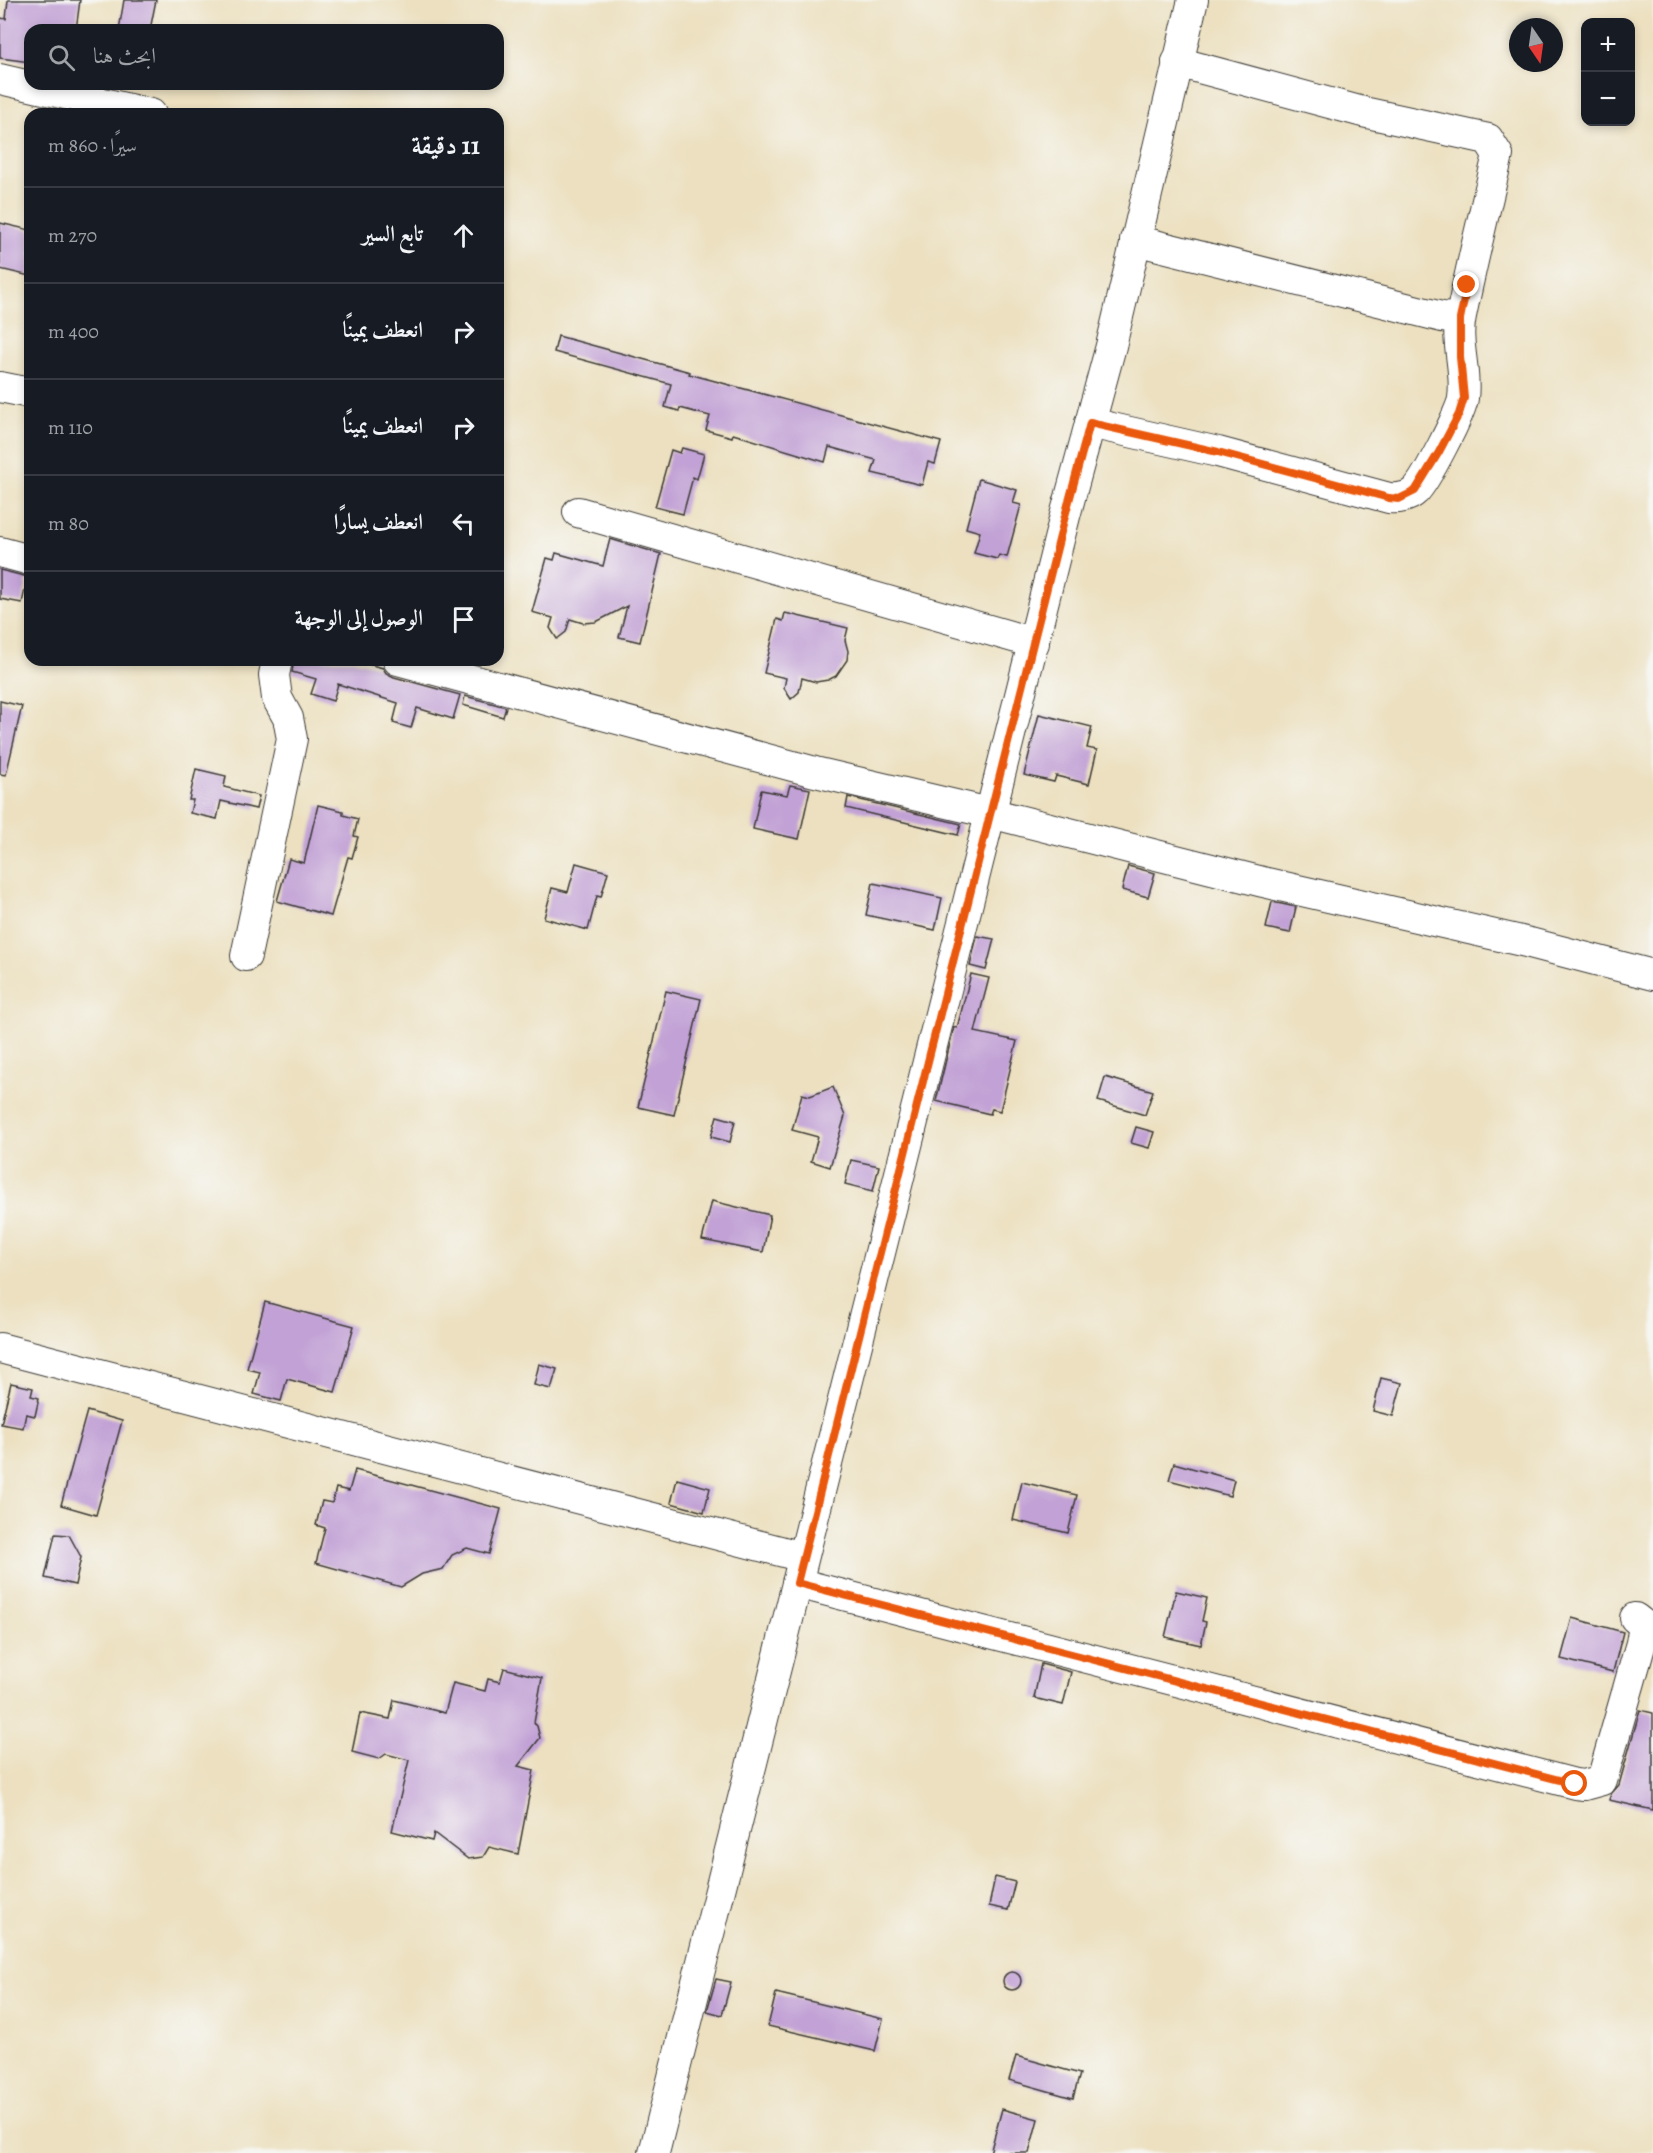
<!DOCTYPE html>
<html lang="ar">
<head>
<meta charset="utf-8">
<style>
  :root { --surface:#171b24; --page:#242831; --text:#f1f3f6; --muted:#9ea1a6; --line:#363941 }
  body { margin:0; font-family:Alegreya,Amiri,serif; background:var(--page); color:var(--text); direction:rtl }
  .controls { position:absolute; right:18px; top:18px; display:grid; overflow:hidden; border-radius:12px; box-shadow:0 3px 9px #0003 }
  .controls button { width:54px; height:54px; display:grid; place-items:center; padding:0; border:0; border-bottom:2px solid var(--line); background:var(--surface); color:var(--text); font:30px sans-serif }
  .compass { position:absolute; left:1509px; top:18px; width:54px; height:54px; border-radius:50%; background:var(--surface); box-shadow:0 3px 9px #0003; rotate:167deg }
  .stop { position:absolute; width:18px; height:18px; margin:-14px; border:4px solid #ea580c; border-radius:50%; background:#fff }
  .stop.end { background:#ea580c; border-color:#fff; box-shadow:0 2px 6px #0008 }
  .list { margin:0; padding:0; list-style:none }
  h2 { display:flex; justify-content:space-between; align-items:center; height:78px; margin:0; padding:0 24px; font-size:26px }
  h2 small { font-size:20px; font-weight:400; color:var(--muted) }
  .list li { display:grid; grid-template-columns:39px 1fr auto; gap:18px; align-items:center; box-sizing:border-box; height:96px; padding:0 24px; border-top:2px solid var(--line) }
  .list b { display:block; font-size:22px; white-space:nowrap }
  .list em { font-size:20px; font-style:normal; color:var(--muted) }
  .icon { flex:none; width:33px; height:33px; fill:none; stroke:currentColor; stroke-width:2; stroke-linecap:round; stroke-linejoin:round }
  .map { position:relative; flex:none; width:1653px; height:2153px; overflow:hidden; direction:ltr }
  .search { position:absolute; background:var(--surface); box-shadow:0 3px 9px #0003; left:24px; top:24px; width:480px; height:66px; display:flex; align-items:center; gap:15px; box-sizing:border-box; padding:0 21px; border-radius:18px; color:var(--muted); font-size:22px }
  .panel { position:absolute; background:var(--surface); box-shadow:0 3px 9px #0003; left:24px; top:108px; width:480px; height:558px; border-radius:18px; direction:rtl }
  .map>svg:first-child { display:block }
  .building { fill:#c2a2d6 }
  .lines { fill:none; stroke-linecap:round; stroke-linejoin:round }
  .minor-casing { stroke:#3b3935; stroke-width:32 }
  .minor { stroke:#fff; stroke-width:30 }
  .route { stroke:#ea580c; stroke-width:8 }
</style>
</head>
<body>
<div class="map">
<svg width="1653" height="2153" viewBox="0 0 1653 2153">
  <rect width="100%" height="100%" fill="#f6f6f2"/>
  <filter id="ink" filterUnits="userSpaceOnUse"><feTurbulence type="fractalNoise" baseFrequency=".0167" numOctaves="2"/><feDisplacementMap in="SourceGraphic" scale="12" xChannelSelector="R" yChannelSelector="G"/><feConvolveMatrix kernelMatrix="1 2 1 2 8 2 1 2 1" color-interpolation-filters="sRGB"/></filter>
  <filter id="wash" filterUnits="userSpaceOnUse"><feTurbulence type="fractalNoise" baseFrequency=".008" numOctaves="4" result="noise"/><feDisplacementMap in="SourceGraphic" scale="24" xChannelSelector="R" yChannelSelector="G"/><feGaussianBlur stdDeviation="1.35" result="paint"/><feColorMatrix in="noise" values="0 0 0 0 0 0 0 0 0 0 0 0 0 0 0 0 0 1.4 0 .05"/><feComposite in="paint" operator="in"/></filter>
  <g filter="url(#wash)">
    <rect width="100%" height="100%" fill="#ece0c0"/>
    <g id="blocks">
      <g class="building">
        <polygon points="8,0 80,0 76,30 30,30 30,62 0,58 0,18 6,19"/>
        <polygon points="124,0 156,0 150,30 119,30"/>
        <polygon points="0,223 30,230 30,276 0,269"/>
        <polygon points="558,336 690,372 689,374 941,442 935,464 928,462 922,485 872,473 876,460 829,447 825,462 733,434 732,437 706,430 710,416 680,408 679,411 665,407 671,384 554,352"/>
        <polygon points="682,448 704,454 697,479 693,477 683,514 655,507 671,450 680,453"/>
        <polygon points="979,479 1017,490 1013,503 1021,505 1007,557 999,555 997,559 974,553 980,532 966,528"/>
        <polygon points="610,539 661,554 640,642 619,637 627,606 596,622 583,623 570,619 566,632 557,639 550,628 553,618 532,612 547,558 554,560 556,553 603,566"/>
        <polygon points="0,570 28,577 22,603 0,599"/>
        <polygon points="785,613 848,628 845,640 848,651 847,660 836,676 828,680 816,682 802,678 799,692 791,699 784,688 786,678 764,673 777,619 783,621"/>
        <polygon points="294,660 353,660 383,668 386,673 394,677 460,695 453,719 417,708 411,728 393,723 398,703 338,684 333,701 311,694 316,679 292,672"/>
        <polygon points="465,696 506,707 503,717 463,705"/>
        <polygon points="0,701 22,706 6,775 0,774"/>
        <polygon points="1039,714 1092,727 1087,748 1097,750 1089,784 1056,776 1054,782 1024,775"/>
        <polygon points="196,769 226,776 224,787 259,796 256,809 221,801 217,819 190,813 193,800 189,800"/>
        <polygon points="790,785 810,789 799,839 753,829 761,790 787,795"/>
        <polygon points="848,797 961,824 958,835 846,808"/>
        <polygon points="318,805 343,811 343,815 358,819 354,836 358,837 352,858 348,857 331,916 277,901 289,859 304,863"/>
        <polygon points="576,863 608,872 601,897 597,896 588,930 544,918 552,888 568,892"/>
        <polygon points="1128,866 1155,873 1148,897 1122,890"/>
        <polygon points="873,883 942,898 935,930 866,915"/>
        <polygon points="1272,902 1296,907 1290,933 1266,928"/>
        <polygon points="977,936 994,939 986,970 970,966"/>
        <polygon points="971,974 989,978 975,1032 1017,1041 1000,1111 992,1109 990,1114 936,1101 954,1027 957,1028"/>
        <polygon points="666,991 701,999 674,1115 638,1107"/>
        <polygon points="1105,1077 1153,1091 1145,1115 1098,1101"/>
        <polygon points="833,1087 845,1116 830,1167 811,1161 818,1137 792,1130 802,1094 810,1096"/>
        <polygon points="717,1116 735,1121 730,1142 711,1137"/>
        <polygon points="1136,1127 1154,1132 1149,1148 1131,1143"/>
        <polygon points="851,1160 879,1166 873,1191 845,1184"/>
        <polygon points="712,1201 770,1215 763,1252 702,1240"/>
        <polygon points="265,1302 354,1326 335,1392 287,1379 281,1401 254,1394 260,1372 247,1369"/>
        <polygon points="539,1364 557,1369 551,1389 534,1385"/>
        <polygon points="1381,1378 1402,1383 1393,1416 1373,1411"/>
        <polygon points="11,1383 33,1388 31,1396 39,1398 35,1416 26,1414 23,1428 1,1424"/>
        <polygon points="87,1411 122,1421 96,1515 61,1505"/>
        <polygon points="1174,1463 1234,1480 1230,1496 1169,1480"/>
        <polygon points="355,1470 501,1509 489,1554 467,1548 452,1555 443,1569 422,1574 401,1587 316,1563 325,1528 316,1525 322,1501 332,1503 336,1488 349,1491"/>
        <polygon points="677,1479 710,1488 704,1512 671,1503"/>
        <polygon points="1022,1482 1077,1495 1068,1533 1013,1520"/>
        <polygon points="55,1534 69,1535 81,1557 75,1585 45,1578"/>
        <polygon points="1176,1591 1207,1598 1202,1621 1206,1622 1201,1645 1165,1637"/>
        <polygon points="1572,1618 1623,1632 1613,1672 1561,1659"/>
        <polygon points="1041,1664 1071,1672 1063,1705 1034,1698"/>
        <polygon points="504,1668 542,1678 534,1723 537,1726 540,1738 518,1766 534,1770 518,1854 489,1847 483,1857 468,1859 434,1833 432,1841 392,1831 409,1760 386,1754 379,1759 352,1752 360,1713 390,1719 394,1700 445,1713 453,1683 485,1691 488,1679 500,1682"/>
        <polygon points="1640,1710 1653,1713 1653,1810 1609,1800 1611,1794 1619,1785"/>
        <polygon points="995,1877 1015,1882 1008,1910 989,1906"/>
        <circle cx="1012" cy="1981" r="9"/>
        <polygon points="716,1979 731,1982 722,2015 707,2011"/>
        <polygon points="776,1993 883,2019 875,2051 768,2026"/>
        <polygon points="1016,2056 1080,2074 1073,2098 1009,2080"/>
        <polygon points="1002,2109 1038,2119 1029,2153 990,2153"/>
      </g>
    </g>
  </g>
  <g filter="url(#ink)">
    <use href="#blocks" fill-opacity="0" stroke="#3b3935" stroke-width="1.5"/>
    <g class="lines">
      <g class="minor-casing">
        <g id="minor">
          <polyline points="0,79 151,114"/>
          <polyline points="1135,240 1442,317 1460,319"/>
          <polyline points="0,387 30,393"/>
          <path d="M1090 423 1218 452 1389 498C1398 499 1409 497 1415 491 1425 482 1462 411 1463 398 1467 371 1455 343 1461 316 1472 262 1485 209 1498 155L1488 139 1363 112 1177 62"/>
          <polyline points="578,512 1034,643"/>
          <polyline points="0,552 30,560"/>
          <polyline points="398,660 815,772 990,813 1263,882 1530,943 1653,975"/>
          <polyline points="246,956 292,739 288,718 277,698 274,675 277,660"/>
          <polyline points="0,1348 803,1557"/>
          <polyline points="797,1583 1575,1784 1584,1785 1602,1780 1641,1643 1644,1625 1635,1618"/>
          <polyline points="654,2153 1065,516 1111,346 1193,0"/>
        </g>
      </g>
      <use href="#minor" class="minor"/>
    </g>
  </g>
  <g class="lines" filter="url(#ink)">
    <polyline class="route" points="1467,285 1460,319 1460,357 1464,398 1459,414 1439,452 1415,491 1399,499 1389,498 1218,452 1090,423 1065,516 797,1583 1575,1784"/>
  </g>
</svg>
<div class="controls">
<button>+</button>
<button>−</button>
</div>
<svg class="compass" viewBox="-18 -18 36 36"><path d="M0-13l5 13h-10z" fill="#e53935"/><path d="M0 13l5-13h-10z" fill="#9ea1a6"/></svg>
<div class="stop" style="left:1575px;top:1784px"></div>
<div class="stop end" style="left:1467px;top:285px"></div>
<div class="search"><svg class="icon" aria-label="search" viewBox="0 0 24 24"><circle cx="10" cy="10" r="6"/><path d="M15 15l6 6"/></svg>ابحث هنا</div>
<section class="panel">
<h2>11 دقيقة<small>سيرًا · 860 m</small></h2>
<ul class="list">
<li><svg class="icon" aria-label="ahead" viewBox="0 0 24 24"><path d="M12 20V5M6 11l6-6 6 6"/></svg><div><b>تابع السير</b></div><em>270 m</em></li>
<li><svg class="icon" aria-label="right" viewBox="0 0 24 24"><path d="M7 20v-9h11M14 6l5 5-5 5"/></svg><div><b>انعطف يمينًا</b></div><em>400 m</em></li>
<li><svg class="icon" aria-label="right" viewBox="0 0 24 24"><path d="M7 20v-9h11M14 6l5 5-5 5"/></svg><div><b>انعطف يمينًا</b></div><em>110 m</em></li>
<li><svg class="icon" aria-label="left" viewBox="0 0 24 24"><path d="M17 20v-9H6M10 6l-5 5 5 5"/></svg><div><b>انعطف يسارًا</b></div><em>80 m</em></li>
<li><svg class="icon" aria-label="arrive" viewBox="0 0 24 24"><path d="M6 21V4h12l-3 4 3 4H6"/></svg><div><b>الوصول إلى الوجهة</b></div></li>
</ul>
</section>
</div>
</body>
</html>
